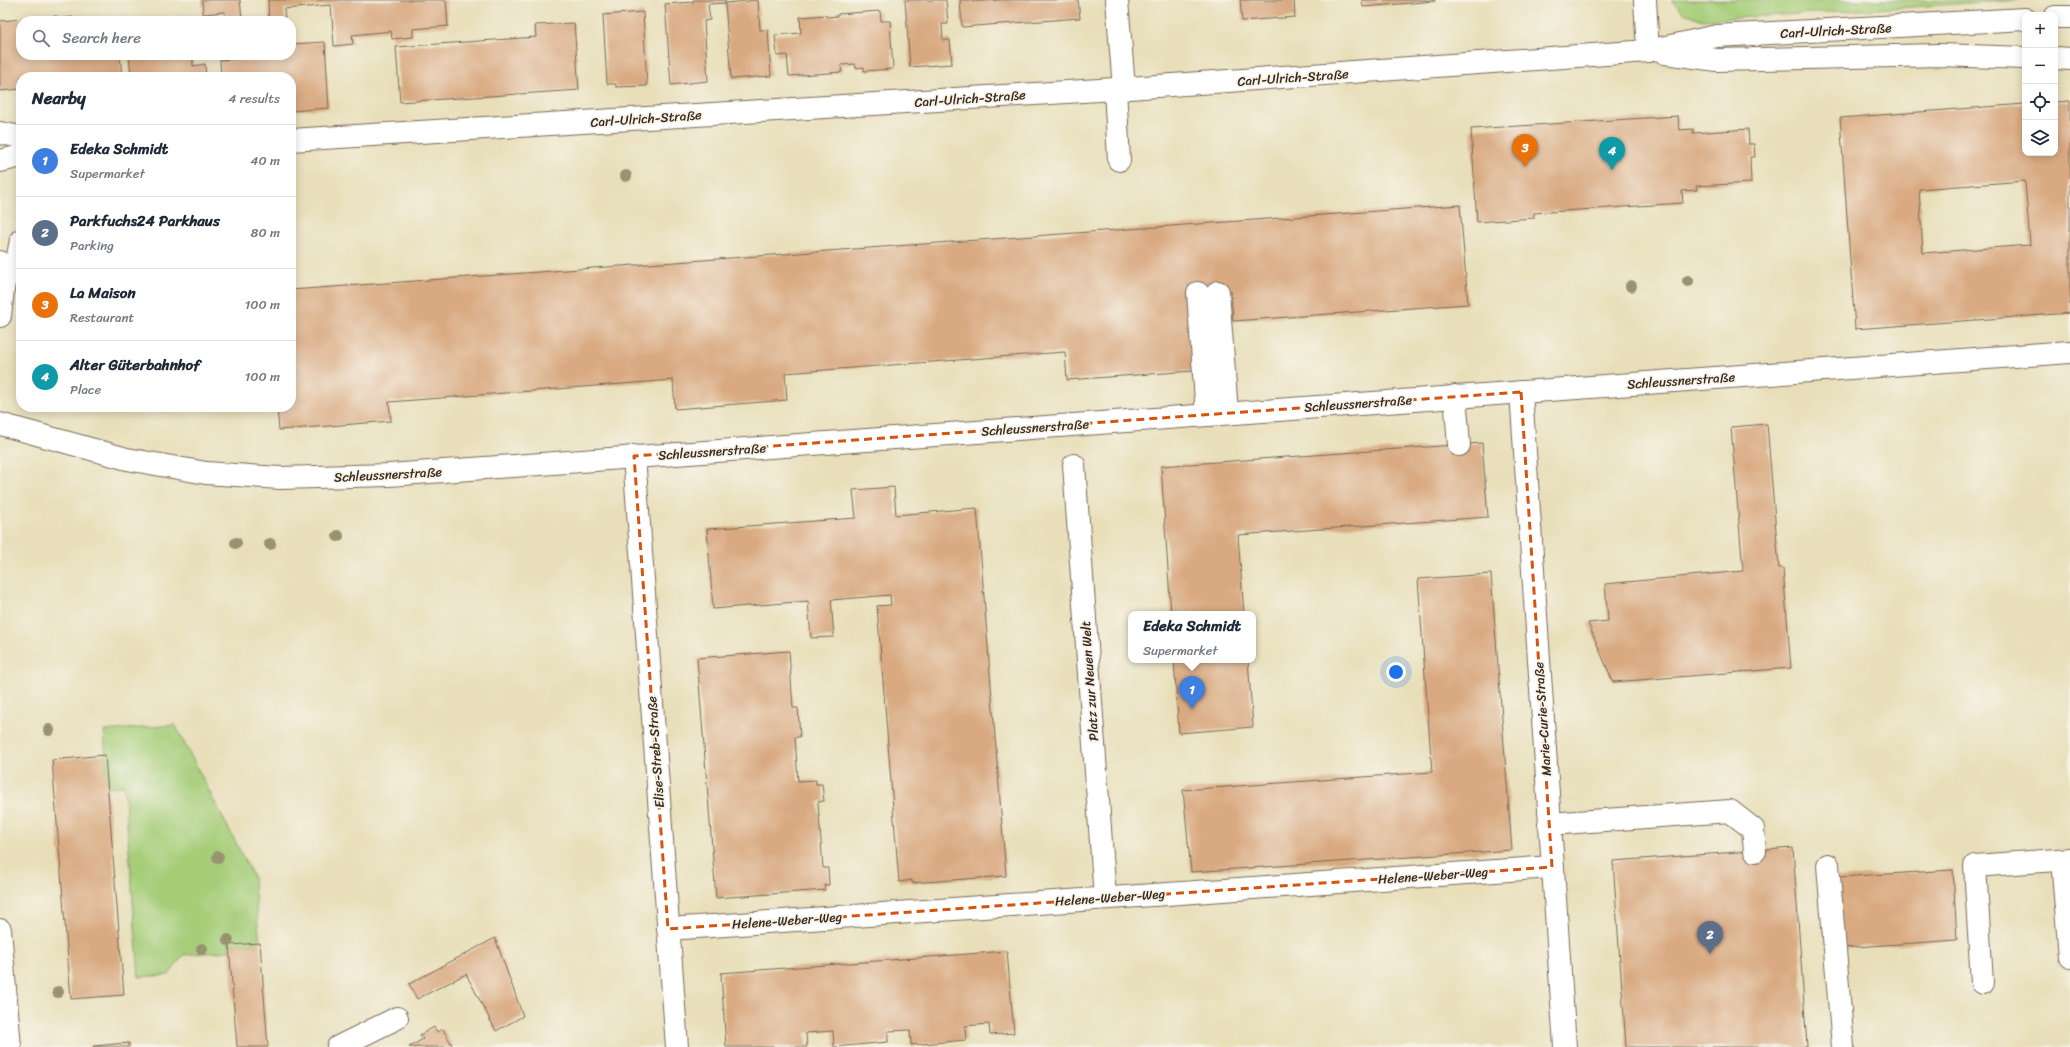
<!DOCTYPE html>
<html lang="en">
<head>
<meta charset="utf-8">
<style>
  :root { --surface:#fff; --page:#f2f2f3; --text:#1f2937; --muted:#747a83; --line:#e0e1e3; --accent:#1a73e8 }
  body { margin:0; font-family:Sriracha,sans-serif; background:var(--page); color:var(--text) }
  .controls { position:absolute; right:12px; top:12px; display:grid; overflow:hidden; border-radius:8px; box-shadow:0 2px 10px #0003 }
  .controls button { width:36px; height:36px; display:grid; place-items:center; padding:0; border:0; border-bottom:1px solid var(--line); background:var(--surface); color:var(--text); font:20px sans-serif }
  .you { position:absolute; left:1396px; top:672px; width:14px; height:14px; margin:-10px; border:3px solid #fff; border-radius:50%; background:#1a73e8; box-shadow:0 0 0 6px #1a73e833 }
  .badge { display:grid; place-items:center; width:26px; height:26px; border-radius:50%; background:var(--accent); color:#fff; font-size:13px; font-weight:700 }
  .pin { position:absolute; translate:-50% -33px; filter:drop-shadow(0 1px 2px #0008) }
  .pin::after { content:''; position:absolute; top:21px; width:14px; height:12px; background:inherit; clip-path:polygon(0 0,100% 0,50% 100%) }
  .popup { position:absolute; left:1128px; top:611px; width:128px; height:52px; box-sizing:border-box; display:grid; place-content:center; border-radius:8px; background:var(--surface); filter:drop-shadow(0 1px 3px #0005); font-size:13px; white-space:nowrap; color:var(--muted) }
  .popup b { font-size:15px; color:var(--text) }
  .popup::after { content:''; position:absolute; left:50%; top:100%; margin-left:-8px; border:8px solid transparent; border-top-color:var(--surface) }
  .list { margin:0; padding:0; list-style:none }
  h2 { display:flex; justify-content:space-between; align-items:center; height:52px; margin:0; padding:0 16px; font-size:17px }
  h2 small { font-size:13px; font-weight:400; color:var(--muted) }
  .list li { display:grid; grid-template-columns:26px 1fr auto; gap:12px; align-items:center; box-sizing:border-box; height:72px; padding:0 16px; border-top:1px solid var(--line) }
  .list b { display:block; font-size:15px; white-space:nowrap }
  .list p { margin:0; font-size:13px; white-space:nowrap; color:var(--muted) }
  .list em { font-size:13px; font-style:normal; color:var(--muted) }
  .icon { flex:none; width:22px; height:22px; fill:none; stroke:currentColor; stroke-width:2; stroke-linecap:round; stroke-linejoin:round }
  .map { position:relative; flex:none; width:2070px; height:1047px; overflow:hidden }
  .search { position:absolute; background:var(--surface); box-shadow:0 2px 10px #0003; left:16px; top:16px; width:280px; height:44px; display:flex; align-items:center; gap:10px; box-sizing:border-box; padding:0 14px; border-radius:16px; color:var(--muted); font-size:15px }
  .panel { position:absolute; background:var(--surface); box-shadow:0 2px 10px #0003; left:16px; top:72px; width:280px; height:340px; border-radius:16px }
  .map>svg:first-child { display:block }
  .grass { fill:#a6ce79; stroke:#707c4c }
  .building { fill:#d9aa82; fill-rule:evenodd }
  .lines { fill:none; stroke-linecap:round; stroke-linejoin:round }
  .minor-casing { stroke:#786955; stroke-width:24 }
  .major-casing { stroke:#786955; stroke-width:24 }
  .minor { stroke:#fff; stroke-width:22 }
  .major { stroke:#fff; stroke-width:22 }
  .tree { fill:#989271 }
  .marked { fill:none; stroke:#d7540e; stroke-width:3; stroke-dasharray:8 5; stroke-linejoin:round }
  .labels { text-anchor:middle; stroke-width:3.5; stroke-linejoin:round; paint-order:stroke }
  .street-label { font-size:13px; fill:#3b2a1e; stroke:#f7f3e8 }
</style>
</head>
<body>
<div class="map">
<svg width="2070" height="1047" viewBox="0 0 2070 1047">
  <rect width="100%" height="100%" fill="#f7f3e8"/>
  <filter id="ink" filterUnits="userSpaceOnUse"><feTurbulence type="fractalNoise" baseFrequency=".025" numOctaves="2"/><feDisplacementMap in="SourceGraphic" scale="8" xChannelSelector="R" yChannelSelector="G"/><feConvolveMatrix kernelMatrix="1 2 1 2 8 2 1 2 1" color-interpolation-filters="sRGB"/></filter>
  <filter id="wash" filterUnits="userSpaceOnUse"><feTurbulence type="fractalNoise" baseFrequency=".012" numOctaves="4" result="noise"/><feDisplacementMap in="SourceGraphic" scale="16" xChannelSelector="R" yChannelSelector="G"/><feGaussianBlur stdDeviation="0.9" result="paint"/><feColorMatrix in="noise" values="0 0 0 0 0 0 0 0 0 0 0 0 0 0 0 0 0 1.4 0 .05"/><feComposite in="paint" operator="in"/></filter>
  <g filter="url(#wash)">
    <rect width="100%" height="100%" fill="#e8dfba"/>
    <g class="grass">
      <polygon points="1672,0 2019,0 1703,20 1684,13"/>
      <polygon points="175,725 253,876 260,943 229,945 229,951 183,955 169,975 139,977 124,786 108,787 104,731"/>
    </g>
    <g id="blocks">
      <g class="building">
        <polygon points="202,0 240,0 242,19 226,21 225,12 203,14"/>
        <polygon points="268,0 446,0 448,26 413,29 413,37 392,39 391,31 352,35 353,44 334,46 331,5 284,9 285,21 269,21"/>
        <polygon points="693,0 725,0 725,3 758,0 760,30 768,30 771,76 731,79 725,3 708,4 710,20 704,21 708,81 671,85 665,4 693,2"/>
        <polygon points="905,0 946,0 948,24 942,24 943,40 950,40 952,64 910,67"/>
        <polygon points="960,0 972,0 972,2 1001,0 1078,0 1080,18 962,27"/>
        <polygon points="1240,0 1294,0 1295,17 1242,21"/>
        <polygon points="1362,0 1435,0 1435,1 1363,7"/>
        <polygon points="880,11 881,21 890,21 893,69 864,71 864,67 856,68 855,64 841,65 842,72 789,76 787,55 777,56 775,35 801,33 800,17 826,15 826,17 838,16 838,14"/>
        <polygon points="643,12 647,86 616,87 616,84 607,84 603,15"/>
        <polygon points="57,16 57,19 73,17 74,21 21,21 21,55 120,55 122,77 21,77 21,89 0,91 0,21"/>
        <polygon points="574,23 579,90 400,102 396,47 536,37 535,25"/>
        <polygon points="325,42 329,108 291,111 291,77 221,77 220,60 245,58 245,55 291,55 291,44"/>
        <polygon points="129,55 193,55 193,66 205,64 206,77 131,77"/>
        <path d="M2070 101V313L1855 329 1840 118 2025 104V153H2055V102ZM2025 181 2030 245 1923 253 1919 189Z"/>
        <polygon points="1678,116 1679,130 1693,129 1693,133 1748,129 1749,144 1754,144 1755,157 1750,157 1751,183 1696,186 1697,190 1682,191 1683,203 1534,213 1534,218 1477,222 1471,129"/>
        <polygon points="1460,205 1468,304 1233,321 1231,291 1187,294 1193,371 1067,380 1065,352 785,373 787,400 675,409 673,380 389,402 391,421 279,430 277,407 291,407 291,290"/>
        <polygon points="1767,424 1779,568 1783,568 1791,668 1613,682 1588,623 1608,621 1605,584 1743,571 1731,427"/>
        <polygon points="1482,443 1488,517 1238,535 1244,614 1171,614 1161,466"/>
        <polygon points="894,487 896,515 977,508 1006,876 912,883 912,880 899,882 877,606 891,605 890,595 831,600 834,637 811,638 808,601 713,609 707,529 856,518 853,490"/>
        <polygon points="1491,574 1512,850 1191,872 1183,790 1432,772 1418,579"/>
        <polygon points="789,651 793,708 798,708 800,737 795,737 798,781 816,780 816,784 822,784 824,801 818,802 823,868 828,868 829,885 824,885 825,890 716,898 697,658"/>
        <polygon points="1174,660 1248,660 1253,727 1179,733"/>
        <polygon points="105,755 124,995 71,999 52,760"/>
        <polygon points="1793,848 1807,1047 1626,1047 1613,861"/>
        <polygon points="1953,870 1957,940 1842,948 1838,877"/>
        <polygon points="495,938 523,1016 496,1031 466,974 417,999 409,984"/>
        <polygon points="260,943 268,1047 237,1047 229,945"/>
        <polygon points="1007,951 1014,1033 990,1035 989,1024 965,1026 966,1040 911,1045 910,1030 888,1031 888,1042 834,1047 833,1031 806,1033 807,1047 726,1047 721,973"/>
        <polygon points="434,1027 437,1032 443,1029 453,1047 409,1047 423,1039 420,1035"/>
        <polygon points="129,1043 129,1047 93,1047 93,1046"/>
      </g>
    </g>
  </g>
  <g filter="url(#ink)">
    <use href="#blocks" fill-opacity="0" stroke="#786955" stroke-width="1"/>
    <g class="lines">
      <g class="minor-casing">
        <g id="minor">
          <polyline points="1117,0 1124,89"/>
          <polyline points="1645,0 1648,51"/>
          <polyline points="1115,89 1119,160"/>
          <polyline points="0,133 21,137"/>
          <polyline points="1218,292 1227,413"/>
          <polyline points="1198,293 1207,414"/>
          <polyline points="1521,392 1565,1047"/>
          <polyline points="1455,396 1459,445"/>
          <polyline points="0,424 127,459 206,473 280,478 389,475 2070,352"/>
          <polyline points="634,456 677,1047"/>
          <polyline points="1074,465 1105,898"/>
          <polyline points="1549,824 1730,811 1753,829 1755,851"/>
          <polyline points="2062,860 2070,957"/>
          <polyline points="1828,865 1843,1047"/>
          <polyline points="668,929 1552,867"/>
          <polyline points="0,930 10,1047"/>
          <polyline points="1982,983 1975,866 2070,859"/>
          <polyline points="338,1047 397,1018"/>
        </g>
      </g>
      <g class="major-casing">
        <g id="major">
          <polyline points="2055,17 2070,17"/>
          <polyline points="1665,53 1717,60 1940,55 2025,58"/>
          <polyline points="2055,58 2070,59"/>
          <polyline points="291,140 1115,89 1648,51 1717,36 2025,19"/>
          <polyline points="0,161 21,156"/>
          <polyline points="0,262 4,282 0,316"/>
          <polyline points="4,282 17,261 21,240"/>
        </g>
      </g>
      <use href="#minor" class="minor"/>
      <use href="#major" class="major"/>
    </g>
    <g class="tree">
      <circle cx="626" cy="176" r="6"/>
      <circle cx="1688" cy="281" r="6"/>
      <circle cx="1631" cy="286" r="6"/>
      <circle cx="338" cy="536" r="6"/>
      <circle cx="236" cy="543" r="6"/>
      <circle cx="270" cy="544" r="6"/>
      <circle cx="49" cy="730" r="6"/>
      <circle cx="218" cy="857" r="6"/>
      <circle cx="228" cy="940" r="6"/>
      <circle cx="202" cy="949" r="6"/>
      <circle cx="58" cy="992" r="6"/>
    </g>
  </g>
  <path class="marked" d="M1521 392 1552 867 668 929 634 456Z"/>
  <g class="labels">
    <g class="street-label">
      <text transform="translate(1836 30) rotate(-3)" y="5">Carl-Ulrich-Straße</text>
      <text transform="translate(1293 77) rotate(-4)" y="5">Carl-Ulrich-Straße</text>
      <text transform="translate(970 98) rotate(-4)" y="5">Carl-Ulrich-Straße</text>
      <text transform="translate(646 118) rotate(-4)" y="5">Carl-Ulrich-Straße</text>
      <text transform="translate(1681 380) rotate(-4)" y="5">Schleussnerstraße</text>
      <text transform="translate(1358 403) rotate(-4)" y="5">Schleussnerstraße</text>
      <text transform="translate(1035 427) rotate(-4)" y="5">Schleussnerstraße</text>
      <text transform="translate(712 451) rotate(-4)" y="5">Schleussnerstraße</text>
      <text transform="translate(388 474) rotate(-3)" y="5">Schleussnerstraße</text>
      <text transform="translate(1089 681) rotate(-94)" y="5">Platz zur Neuen Welt</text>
      <text transform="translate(1542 719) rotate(-94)" y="5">Marie-Curie-Straße</text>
      <text transform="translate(655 752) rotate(-94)" y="5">Elise-Streb-Straße</text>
      <text transform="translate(1433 875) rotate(-4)" y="5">Helene-Weber-Weg</text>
      <text transform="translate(1110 897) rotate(-4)" y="5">Helene-Weber-Weg</text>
      <text transform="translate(787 920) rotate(-4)" y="5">Helene-Weber-Weg</text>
    </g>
  </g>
</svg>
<div class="controls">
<button>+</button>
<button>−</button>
<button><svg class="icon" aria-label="locate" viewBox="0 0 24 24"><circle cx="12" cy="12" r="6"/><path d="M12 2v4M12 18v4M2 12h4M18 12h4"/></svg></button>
<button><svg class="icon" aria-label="layers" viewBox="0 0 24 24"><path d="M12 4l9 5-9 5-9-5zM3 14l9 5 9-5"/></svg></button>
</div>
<div class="you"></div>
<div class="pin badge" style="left:1192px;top:709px;background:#3f7fe0">1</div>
<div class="popup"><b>Edeka Schmidt</b>Supermarket</div>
<div class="pin badge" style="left:1710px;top:954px;background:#5c6f8a">2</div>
<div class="pin badge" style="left:1525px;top:167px;background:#e8710a">3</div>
<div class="pin badge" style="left:1612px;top:170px;background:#0f9aa8">4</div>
<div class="search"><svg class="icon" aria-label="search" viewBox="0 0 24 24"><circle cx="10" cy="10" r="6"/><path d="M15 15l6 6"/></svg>Search here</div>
<section class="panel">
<h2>Nearby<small>4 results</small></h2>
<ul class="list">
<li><span class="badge" style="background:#3f7fe0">1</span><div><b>Edeka Schmidt</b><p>Supermarket</p></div><em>40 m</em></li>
<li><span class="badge" style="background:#5c6f8a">2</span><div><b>Parkfuchs24 Parkhaus</b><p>Parking</p></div><em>80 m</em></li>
<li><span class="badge" style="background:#e8710a">3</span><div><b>La Maison</b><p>Restaurant</p></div><em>100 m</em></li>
<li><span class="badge" style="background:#0f9aa8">4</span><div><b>Alter Güterbahnhof</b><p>Place</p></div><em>100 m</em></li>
</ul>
</section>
</div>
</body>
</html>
